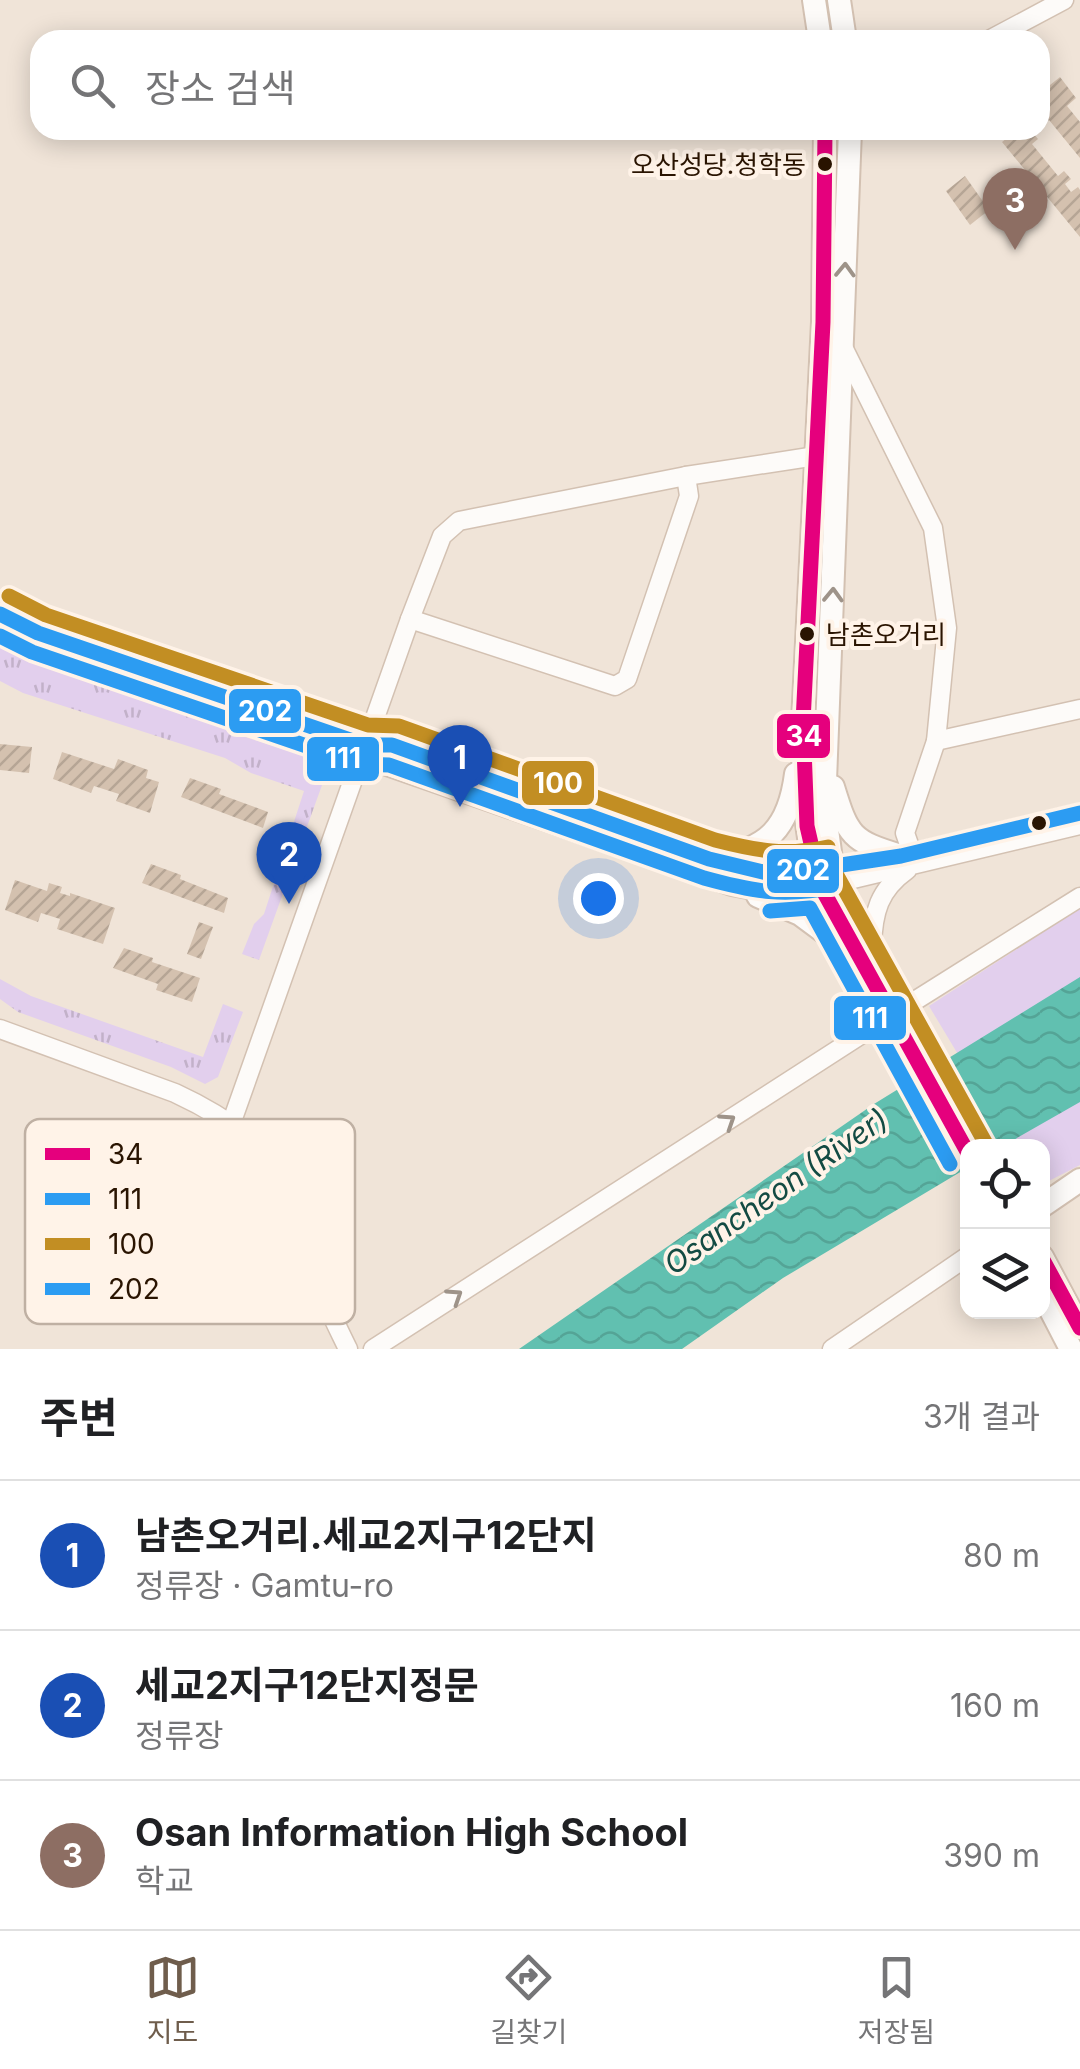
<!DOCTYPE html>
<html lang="ko">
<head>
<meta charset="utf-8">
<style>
  :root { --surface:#fff; --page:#f2f2f2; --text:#202124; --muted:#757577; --line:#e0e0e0; --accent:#6f5d4c }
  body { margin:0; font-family:Inter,"Noto Sans KR",sans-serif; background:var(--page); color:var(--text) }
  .controls { position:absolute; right:30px; bottom:30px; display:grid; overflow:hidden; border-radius:20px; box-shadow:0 5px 25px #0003 }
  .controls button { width:90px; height:90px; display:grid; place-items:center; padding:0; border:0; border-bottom:2px solid var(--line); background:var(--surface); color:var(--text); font:50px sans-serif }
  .you { position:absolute; left:598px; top:898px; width:35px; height:35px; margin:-25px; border:8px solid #fff; border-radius:50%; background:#1a73e8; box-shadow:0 0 0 15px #1a73e833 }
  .badge { display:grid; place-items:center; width:65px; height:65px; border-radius:50%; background:var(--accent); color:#fff; font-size:32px; font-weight:700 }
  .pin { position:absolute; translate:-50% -82px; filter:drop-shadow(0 2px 5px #0008) }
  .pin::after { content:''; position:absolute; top:52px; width:35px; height:30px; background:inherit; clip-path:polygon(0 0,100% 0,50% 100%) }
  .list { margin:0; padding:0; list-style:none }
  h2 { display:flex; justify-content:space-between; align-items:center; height:130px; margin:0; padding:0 40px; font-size:42px }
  h2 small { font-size:32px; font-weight:400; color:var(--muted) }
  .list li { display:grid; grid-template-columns:65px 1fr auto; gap:30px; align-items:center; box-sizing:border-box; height:150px; padding:0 40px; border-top:2px solid var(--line) }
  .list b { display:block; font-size:38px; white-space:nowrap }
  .list p { margin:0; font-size:32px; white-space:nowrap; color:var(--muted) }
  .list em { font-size:32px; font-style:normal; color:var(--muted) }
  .icon { flex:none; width:55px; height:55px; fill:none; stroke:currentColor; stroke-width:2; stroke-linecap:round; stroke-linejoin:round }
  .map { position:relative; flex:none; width:1080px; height:1349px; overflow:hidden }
  .search { position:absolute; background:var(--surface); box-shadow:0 5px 25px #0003; left:30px; right:30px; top:30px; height:110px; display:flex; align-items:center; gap:25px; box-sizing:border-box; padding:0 35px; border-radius:30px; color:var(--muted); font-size:38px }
  .sheet { height:580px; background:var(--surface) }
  nav { display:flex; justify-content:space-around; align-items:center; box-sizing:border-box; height:140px; border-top:2px solid var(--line); background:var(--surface); font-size:28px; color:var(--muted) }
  nav a { display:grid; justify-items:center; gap:5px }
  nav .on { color:var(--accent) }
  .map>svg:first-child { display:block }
  .grass { fill:url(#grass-tufts) }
  .park { fill:#e2cfed }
  .water { fill:url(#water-waves) }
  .building { fill:url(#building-hatch) }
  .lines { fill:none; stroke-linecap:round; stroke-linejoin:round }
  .minor-casing { stroke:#d3c1b2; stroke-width:21 }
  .major-casing { stroke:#d3c1b2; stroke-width:26 }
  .minor { stroke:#fdfbf9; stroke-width:18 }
  .major { stroke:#fdfbf9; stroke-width:22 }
  .bus-1-casing { stroke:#fff3e8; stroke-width:22 }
  .bus-2-casing { stroke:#fff3e8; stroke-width:22 }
  .bus-3-casing { stroke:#fff3e8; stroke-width:22 }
  .bus-4-casing { stroke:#fff3e8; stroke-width:22 }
  .bus-1 { stroke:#e5007d; stroke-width:15 }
  .bus-2 { stroke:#2c9cf2; stroke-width:15 }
  .bus-3 { stroke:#c28e23; stroke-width:15 }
  .bus-4 { stroke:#2c9cf2; stroke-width:15 }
  .oneway { stroke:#9e9389 }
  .bus-dot { fill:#2a1401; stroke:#fff3e8; stroke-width:4 }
  .labels { text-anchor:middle; stroke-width:8; stroke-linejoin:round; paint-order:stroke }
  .bus-label { font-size:26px; fill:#2a1401; stroke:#fff3e8; text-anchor:end }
  .water-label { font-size:30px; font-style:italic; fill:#134b43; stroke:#fff3e8 }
  .key { fill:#fff3e8; stroke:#bfb0a3; stroke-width:2.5 }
  .key-label { font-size:28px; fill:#2a1401 }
  .line-badge { stroke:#fff3e8; stroke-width:4 }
  .badge-label { font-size:28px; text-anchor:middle; font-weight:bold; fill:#fff }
</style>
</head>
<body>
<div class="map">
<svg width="1080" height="1349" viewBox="0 0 1080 1349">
  <defs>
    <pattern id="grass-tufts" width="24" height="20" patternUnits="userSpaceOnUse" patternTransform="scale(2.5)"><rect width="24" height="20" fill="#e2cfed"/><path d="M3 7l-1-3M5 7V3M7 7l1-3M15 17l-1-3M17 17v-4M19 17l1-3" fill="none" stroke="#c2b1c9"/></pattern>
    <pattern id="water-waves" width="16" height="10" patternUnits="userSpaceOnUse" patternTransform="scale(2.5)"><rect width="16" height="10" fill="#61c0b0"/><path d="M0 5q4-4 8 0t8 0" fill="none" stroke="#54a496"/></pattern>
    <pattern id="building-hatch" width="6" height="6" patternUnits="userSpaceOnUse" patternTransform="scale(2.5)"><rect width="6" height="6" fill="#d4c1af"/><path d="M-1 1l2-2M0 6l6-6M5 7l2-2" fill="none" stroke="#b6a595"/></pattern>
  </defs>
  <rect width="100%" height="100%" fill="#f0e4d8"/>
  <g class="grass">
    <polygon points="0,642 41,662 221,718 239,735 318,760 326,774 259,960 242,954 254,924 264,914 304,791 251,773 225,758 23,693 0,681"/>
    <polygon points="0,979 31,996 203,1057 223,1004 243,1012 218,1077 205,1084 171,1067 18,1012 0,999"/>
  </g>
  <polygon class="park" points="1080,908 1080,1165 1043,1184 1042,1146 1013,1146 929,1006"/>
  <polygon class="water" points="1080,977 1080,1102 1003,1146 968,1146 967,1168 783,1278 682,1349 519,1349 874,1104"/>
  <g class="building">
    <polygon points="1060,77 1076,98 1067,106 1080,122 1080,158 1049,120 1040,127 1040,93"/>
    <polygon points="1017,130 1036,130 1033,133 1038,139 1032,144 1058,176 1064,171 1071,179 1065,184 1071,192 1078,187 1080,190 1080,237 1002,142"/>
    <polygon points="965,176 989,210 970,225 946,191"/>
    <polygon points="0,744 32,747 29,773 0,770"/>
    <polygon points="62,752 114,769 118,759 148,770 146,778 159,782 150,813 116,801 119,794 94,786 91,793 53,779"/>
    <polygon points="190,778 221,789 219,794 268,812 263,828 181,797"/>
    <polygon points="151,864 181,875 180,879 228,898 224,913 142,883"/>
    <polygon points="15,880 47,891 49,883 62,887 60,893 70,896 70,893 115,908 103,944 57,929 60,919 41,913 38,922 5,910"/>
    <polygon points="199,922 213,927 201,959 187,954"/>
    <polygon points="124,948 153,958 152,962 200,978 192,1002 156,990 158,984 113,968"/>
  </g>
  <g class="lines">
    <g class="minor-casing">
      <g id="minor">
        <polyline points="989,40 1064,0"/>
        <polyline points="843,347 933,528 947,628 936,741 905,833 912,853"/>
        <polyline points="410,619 615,686 627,679 689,496 686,476"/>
        <polyline points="936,741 1080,709"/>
        <polyline points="832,867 901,856 1080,813"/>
        <polyline points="828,885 1080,825"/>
        <path d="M872 946C873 912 879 890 907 870"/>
        <polyline points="905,1007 1080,897"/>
        <path d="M0 1029 175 1093C225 1116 301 1165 315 1222 319 1240 314 1259 318 1277 324 1302 337 1326 348 1349"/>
        <polyline points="231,1124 410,619 442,536 459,521 686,476 816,456"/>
        <polyline points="373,1349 890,1016"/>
        <polyline points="832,1349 968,1256"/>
      </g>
    </g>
    <g class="major-casing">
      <g id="major">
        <polyline points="814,0 820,40"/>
        <polyline points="839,0 845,40"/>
        <path d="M825 130 823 322 803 722C803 777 803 835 821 887L968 1154"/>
        <polyline points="850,130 824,807 832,867 837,884 983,1146"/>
        <polyline points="0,614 38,633 365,745 392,745 709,859 775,875 826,868"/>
        <polyline points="365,745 387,764 732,884 774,892 821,887"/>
        <path d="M833 787C848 836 851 841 901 856"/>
        <path d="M713 858C768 850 789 828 796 774"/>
        <polyline points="758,896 800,914 850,951"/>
        <polyline points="1042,1206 1080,1180"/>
        <polyline points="1042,1257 1080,1328"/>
        <polyline points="1042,1293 1071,1349"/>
      </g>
    </g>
    <use href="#minor" class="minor"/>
    <use href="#major" class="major"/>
    <g class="bus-1-casing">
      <g id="bus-1">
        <polyline points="825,130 823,322 803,722 807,826 821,887 968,1153"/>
        <polyline points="1042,1258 1080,1328"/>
      </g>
    </g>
    <g class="bus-2-casing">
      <g id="bus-2">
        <path d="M0 636 32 652 359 764 389 765 704 878C755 892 783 897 836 887"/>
        <polyline points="770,911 810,908 950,1164"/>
      </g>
    </g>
    <g class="bus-3-casing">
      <g id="bus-3">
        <path d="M9 596 46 615 368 725 399 726 715 840C758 851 785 856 828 847"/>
        <polyline points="766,871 821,867 836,874 986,1144"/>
      </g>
    </g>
    <g class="bus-4-casing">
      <polyline id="bus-4" points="0,614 38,633 365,745 392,745 709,859 775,875 901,856 1080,813"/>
    </g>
    <use href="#bus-1" class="bus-1"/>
    <use href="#bus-2" class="bus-2"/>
    <use href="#bus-3" class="bus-3"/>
    <use href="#bus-4" class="bus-4"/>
  </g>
  <defs><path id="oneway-chevron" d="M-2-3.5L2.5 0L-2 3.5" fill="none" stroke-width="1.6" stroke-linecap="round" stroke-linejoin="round" transform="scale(2.5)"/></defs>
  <g class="oneway">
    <use href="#oneway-chevron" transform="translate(845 270) rotate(-88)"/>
    <use href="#oneway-chevron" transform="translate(833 595) rotate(-88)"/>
    <use href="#oneway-chevron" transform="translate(728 1121) rotate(-33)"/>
    <use href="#oneway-chevron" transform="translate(455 1296) rotate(-33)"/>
  </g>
  <g class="bus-dot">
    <circle cx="825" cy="164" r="9"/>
    <circle cx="807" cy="634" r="9"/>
    <circle cx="1039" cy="823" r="9"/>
  </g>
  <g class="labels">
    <g class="bus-label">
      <text x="806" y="174">오산성당.청학동</text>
      <text x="826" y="644" text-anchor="start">남촌오거리</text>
    </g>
    <g class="water-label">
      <text transform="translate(776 1192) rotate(-35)" y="10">Osancheon (River)</text>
    </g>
  </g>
  <rect x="25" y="1119" width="330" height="205" rx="15" class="key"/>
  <rect x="45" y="1148" width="45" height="12" fill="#e5007d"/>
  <rect x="45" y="1193" width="45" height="12" fill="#2c9cf2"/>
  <rect x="45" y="1238" width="45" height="12" fill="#c28e23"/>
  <rect x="45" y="1283" width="45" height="12" fill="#2c9cf2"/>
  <g class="key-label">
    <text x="108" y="1164">34</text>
    <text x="108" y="1209">111</text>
    <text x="108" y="1254">100</text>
    <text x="108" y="1299">202</text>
  </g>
  <g class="line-badge">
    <rect x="227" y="687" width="76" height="48" rx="10" fill="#2c9cf2"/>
    <rect x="775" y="712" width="57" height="48" rx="10" fill="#e5007d"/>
    <rect x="305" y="735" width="76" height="48" rx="10" fill="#2c9cf2"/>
    <rect x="520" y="759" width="76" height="48" rx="10" fill="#c28e23"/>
    <rect x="765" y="847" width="76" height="48" rx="10" fill="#2c9cf2"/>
    <rect x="832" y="994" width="76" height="48" rx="10" fill="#2c9cf2"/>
  </g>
  <g class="badge-label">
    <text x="265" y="721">202</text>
    <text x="804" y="746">34</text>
    <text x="343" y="768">111</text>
    <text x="558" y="793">100</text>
    <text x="803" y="880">202</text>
    <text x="870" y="1028">111</text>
  </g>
</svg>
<div class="controls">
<button><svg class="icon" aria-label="locate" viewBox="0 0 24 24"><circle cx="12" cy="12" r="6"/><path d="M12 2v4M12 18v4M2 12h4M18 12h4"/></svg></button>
<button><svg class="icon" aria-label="layers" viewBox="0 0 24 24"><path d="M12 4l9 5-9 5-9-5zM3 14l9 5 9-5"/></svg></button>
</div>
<div class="you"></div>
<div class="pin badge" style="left:460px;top:807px;background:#1a4fb4">1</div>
<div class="pin badge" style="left:289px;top:904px;background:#1a4fb4">2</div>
<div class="pin badge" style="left:1015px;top:250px;background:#8d6e63">3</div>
<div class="search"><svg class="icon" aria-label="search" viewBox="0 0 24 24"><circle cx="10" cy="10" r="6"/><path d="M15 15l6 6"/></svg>장소 검색</div>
</div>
<section class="sheet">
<h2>주변<small>3개 결과</small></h2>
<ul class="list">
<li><span class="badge" style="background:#1a4fb4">1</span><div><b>남촌오거리.세교2지구12단지</b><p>정류장 · Gamtu-ro</p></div><em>80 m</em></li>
<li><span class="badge" style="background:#1a4fb4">2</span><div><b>세교2지구12단지정문</b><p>정류장</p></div><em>160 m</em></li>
<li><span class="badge" style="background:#8d6e63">3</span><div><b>Osan Information High School</b><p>학교</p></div><em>390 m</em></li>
</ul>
</section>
<nav>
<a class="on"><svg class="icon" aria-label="map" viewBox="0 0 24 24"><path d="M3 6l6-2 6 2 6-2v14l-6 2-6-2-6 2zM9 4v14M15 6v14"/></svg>지도</a>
<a><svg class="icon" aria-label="directions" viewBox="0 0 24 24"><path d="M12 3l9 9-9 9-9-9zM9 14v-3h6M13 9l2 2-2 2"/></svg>길찾기</a>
<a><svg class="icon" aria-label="saved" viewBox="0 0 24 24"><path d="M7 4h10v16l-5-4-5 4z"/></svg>저장됨</a>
</nav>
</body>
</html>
